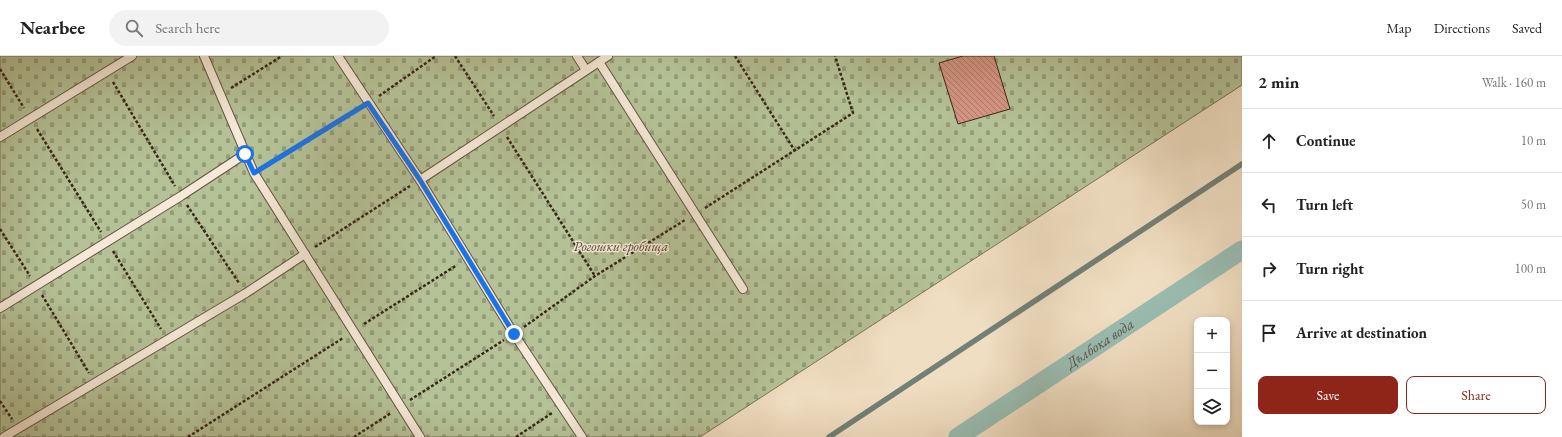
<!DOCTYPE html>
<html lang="en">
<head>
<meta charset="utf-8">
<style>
  :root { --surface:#fff; --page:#f2f2f2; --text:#222; --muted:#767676; --line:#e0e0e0; --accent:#8f2418 }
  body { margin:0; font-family:"EB Garamond",serif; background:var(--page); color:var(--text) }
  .controls { position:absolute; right:12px; bottom:12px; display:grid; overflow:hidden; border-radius:8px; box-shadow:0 2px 6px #0003 }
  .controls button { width:36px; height:36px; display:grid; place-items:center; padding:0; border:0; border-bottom:1px solid var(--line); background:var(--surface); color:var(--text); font:20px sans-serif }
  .stop { position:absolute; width:12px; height:12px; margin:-9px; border:3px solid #1a73e8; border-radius:50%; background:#fff }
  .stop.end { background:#1a73e8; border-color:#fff; box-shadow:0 1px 4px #0008 }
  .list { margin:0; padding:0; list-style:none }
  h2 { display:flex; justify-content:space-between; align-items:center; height:52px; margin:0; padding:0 16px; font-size:17px }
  h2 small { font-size:13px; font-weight:400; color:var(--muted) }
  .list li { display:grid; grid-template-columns:26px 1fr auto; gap:12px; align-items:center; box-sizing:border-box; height:64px; padding:0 16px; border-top:1px solid var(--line) }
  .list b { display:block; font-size:15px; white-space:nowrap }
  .list em { font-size:13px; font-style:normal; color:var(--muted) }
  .actions { display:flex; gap:8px; padding:12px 16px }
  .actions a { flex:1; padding:9px 0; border:1px solid var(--accent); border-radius:8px; text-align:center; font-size:14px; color:var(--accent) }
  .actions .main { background:var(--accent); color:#fff }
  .icon { flex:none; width:22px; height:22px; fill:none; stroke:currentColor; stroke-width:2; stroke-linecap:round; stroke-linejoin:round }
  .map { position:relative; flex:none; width:1242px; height:381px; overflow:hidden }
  header { display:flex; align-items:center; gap:24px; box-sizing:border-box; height:56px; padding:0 20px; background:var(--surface); border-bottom:1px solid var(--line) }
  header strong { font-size:19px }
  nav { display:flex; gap:22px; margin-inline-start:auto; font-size:14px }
  .search { width:280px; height:36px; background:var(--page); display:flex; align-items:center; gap:10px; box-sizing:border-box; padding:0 14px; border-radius:22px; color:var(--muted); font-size:15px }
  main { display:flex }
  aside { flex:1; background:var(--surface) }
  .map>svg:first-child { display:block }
  .cemetery { fill:url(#cemetery-stones); stroke:#777458 }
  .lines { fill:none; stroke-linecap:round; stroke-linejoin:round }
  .stream { stroke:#738075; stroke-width:5.5 }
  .canal { stroke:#9abcb1; stroke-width:19 }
  .building { fill:url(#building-back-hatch); stroke:#39251a }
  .lane-casing { stroke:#675344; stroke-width:10 }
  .path { stroke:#39251a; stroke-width:2.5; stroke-dasharray:3 2; stroke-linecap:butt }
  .lane { stroke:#f5ead7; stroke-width:8 }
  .route { stroke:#1a73e8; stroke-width:5 }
  .labels { text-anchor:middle; stroke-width:3; stroke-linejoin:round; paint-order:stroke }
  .park-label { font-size:14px; font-style:italic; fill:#584c39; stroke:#f5ead7 }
  .water-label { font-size:15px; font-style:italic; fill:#565247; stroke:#f5ead7 }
</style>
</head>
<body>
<header>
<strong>Nearbee</strong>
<div class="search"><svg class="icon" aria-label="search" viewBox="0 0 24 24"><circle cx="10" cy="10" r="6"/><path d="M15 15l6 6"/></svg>Search here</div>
<nav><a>Map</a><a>Directions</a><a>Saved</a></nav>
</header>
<main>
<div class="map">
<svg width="1242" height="381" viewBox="0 0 1242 381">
  <defs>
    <pattern id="cemetery-stones" width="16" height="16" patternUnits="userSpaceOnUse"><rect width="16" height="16" fill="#b5c297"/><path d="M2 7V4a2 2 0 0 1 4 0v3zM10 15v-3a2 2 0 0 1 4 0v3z" fill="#949d7a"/></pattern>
    <pattern id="building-back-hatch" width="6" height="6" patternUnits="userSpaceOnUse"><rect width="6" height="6" fill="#d59685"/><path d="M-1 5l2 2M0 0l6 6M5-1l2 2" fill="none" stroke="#ae7a6c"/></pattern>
  </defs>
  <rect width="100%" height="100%" fill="#f0dec2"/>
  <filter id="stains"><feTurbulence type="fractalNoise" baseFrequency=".005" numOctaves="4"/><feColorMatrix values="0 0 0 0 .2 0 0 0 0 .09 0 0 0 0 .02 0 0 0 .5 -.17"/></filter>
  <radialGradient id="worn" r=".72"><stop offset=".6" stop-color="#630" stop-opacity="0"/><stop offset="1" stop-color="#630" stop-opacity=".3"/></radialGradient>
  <polygon class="cemetery" points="0,0 1242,0 1242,29 700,381 0,381"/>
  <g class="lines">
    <polyline class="stream" points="829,381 1242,108"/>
    <path class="canal" id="s1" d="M958 381 1242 194"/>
  </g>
  <polygon class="building" points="963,0 994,0 1010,53 958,68 939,7"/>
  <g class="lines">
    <g class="lane-casing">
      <g id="lane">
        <polyline points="204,0 254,117 420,381"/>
        <polyline points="338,0 420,124 514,278 582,381"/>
        <polyline points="577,0 586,14"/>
        <polyline points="599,6 743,233"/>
        <polyline points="0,81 132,0"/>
        <polyline points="420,124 608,0"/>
        <polyline points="0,252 181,140 245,98"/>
        <polyline points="4,381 246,237 305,198"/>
      </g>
    </g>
    <g class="path">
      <polyline points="455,0 494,60"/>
      <polyline points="735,0 795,95"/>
      <polyline points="0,13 24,52"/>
      <polyline points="113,26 175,130"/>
      <polyline points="231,32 282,0"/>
      <polyline points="379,40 436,0"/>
      <polyline points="37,73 101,176"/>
      <polyline points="507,81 595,220"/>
      <polyline points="265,110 358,54"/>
      <polyline points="187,149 239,227"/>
      <polyline points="705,152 853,57 835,0"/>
      <polyline points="0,173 30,220"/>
      <polyline points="315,191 410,130"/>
      <polyline points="113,195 161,273"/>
      <polyline points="42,239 89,317"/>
      <polyline points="364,268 457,209"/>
      <polyline points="524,271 595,220 685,164"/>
      <polyline points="410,344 504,284"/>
      <polyline points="0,345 12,363"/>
      <polyline points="188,381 343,282"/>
      <polyline points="354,381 391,357"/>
      <polyline points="516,381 552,357"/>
    </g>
    <use href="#lane" class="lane"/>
  </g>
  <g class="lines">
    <polyline class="route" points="245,98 254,117 368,47 420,124 514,278"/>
  </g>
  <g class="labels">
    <g class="park-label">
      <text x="621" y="195">Рогошки гробища</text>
    </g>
    <g class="water-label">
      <text dy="5" stroke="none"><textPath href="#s1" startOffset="170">Дълбока вода</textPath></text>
    </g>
  </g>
  <rect width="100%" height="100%" filter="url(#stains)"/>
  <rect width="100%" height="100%" fill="url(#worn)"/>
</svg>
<div class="controls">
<button>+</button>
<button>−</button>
<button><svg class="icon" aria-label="layers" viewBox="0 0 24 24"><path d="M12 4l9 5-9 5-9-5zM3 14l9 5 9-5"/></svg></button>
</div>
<div class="stop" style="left:245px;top:98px"></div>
<div class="stop end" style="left:514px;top:278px"></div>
</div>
<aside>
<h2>2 min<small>Walk · 160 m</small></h2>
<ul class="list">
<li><svg class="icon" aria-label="ahead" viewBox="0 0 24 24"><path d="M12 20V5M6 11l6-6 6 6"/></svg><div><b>Continue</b></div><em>10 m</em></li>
<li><svg class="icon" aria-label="left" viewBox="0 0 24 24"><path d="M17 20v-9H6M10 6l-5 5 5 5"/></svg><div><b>Turn left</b></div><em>50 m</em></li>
<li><svg class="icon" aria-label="right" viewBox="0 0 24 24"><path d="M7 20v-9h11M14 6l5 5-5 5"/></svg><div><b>Turn right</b></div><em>100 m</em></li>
<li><svg class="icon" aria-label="arrive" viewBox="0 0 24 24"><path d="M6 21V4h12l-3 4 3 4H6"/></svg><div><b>Arrive at destination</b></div></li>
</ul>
<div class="actions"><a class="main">Save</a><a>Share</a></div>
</aside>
</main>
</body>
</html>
